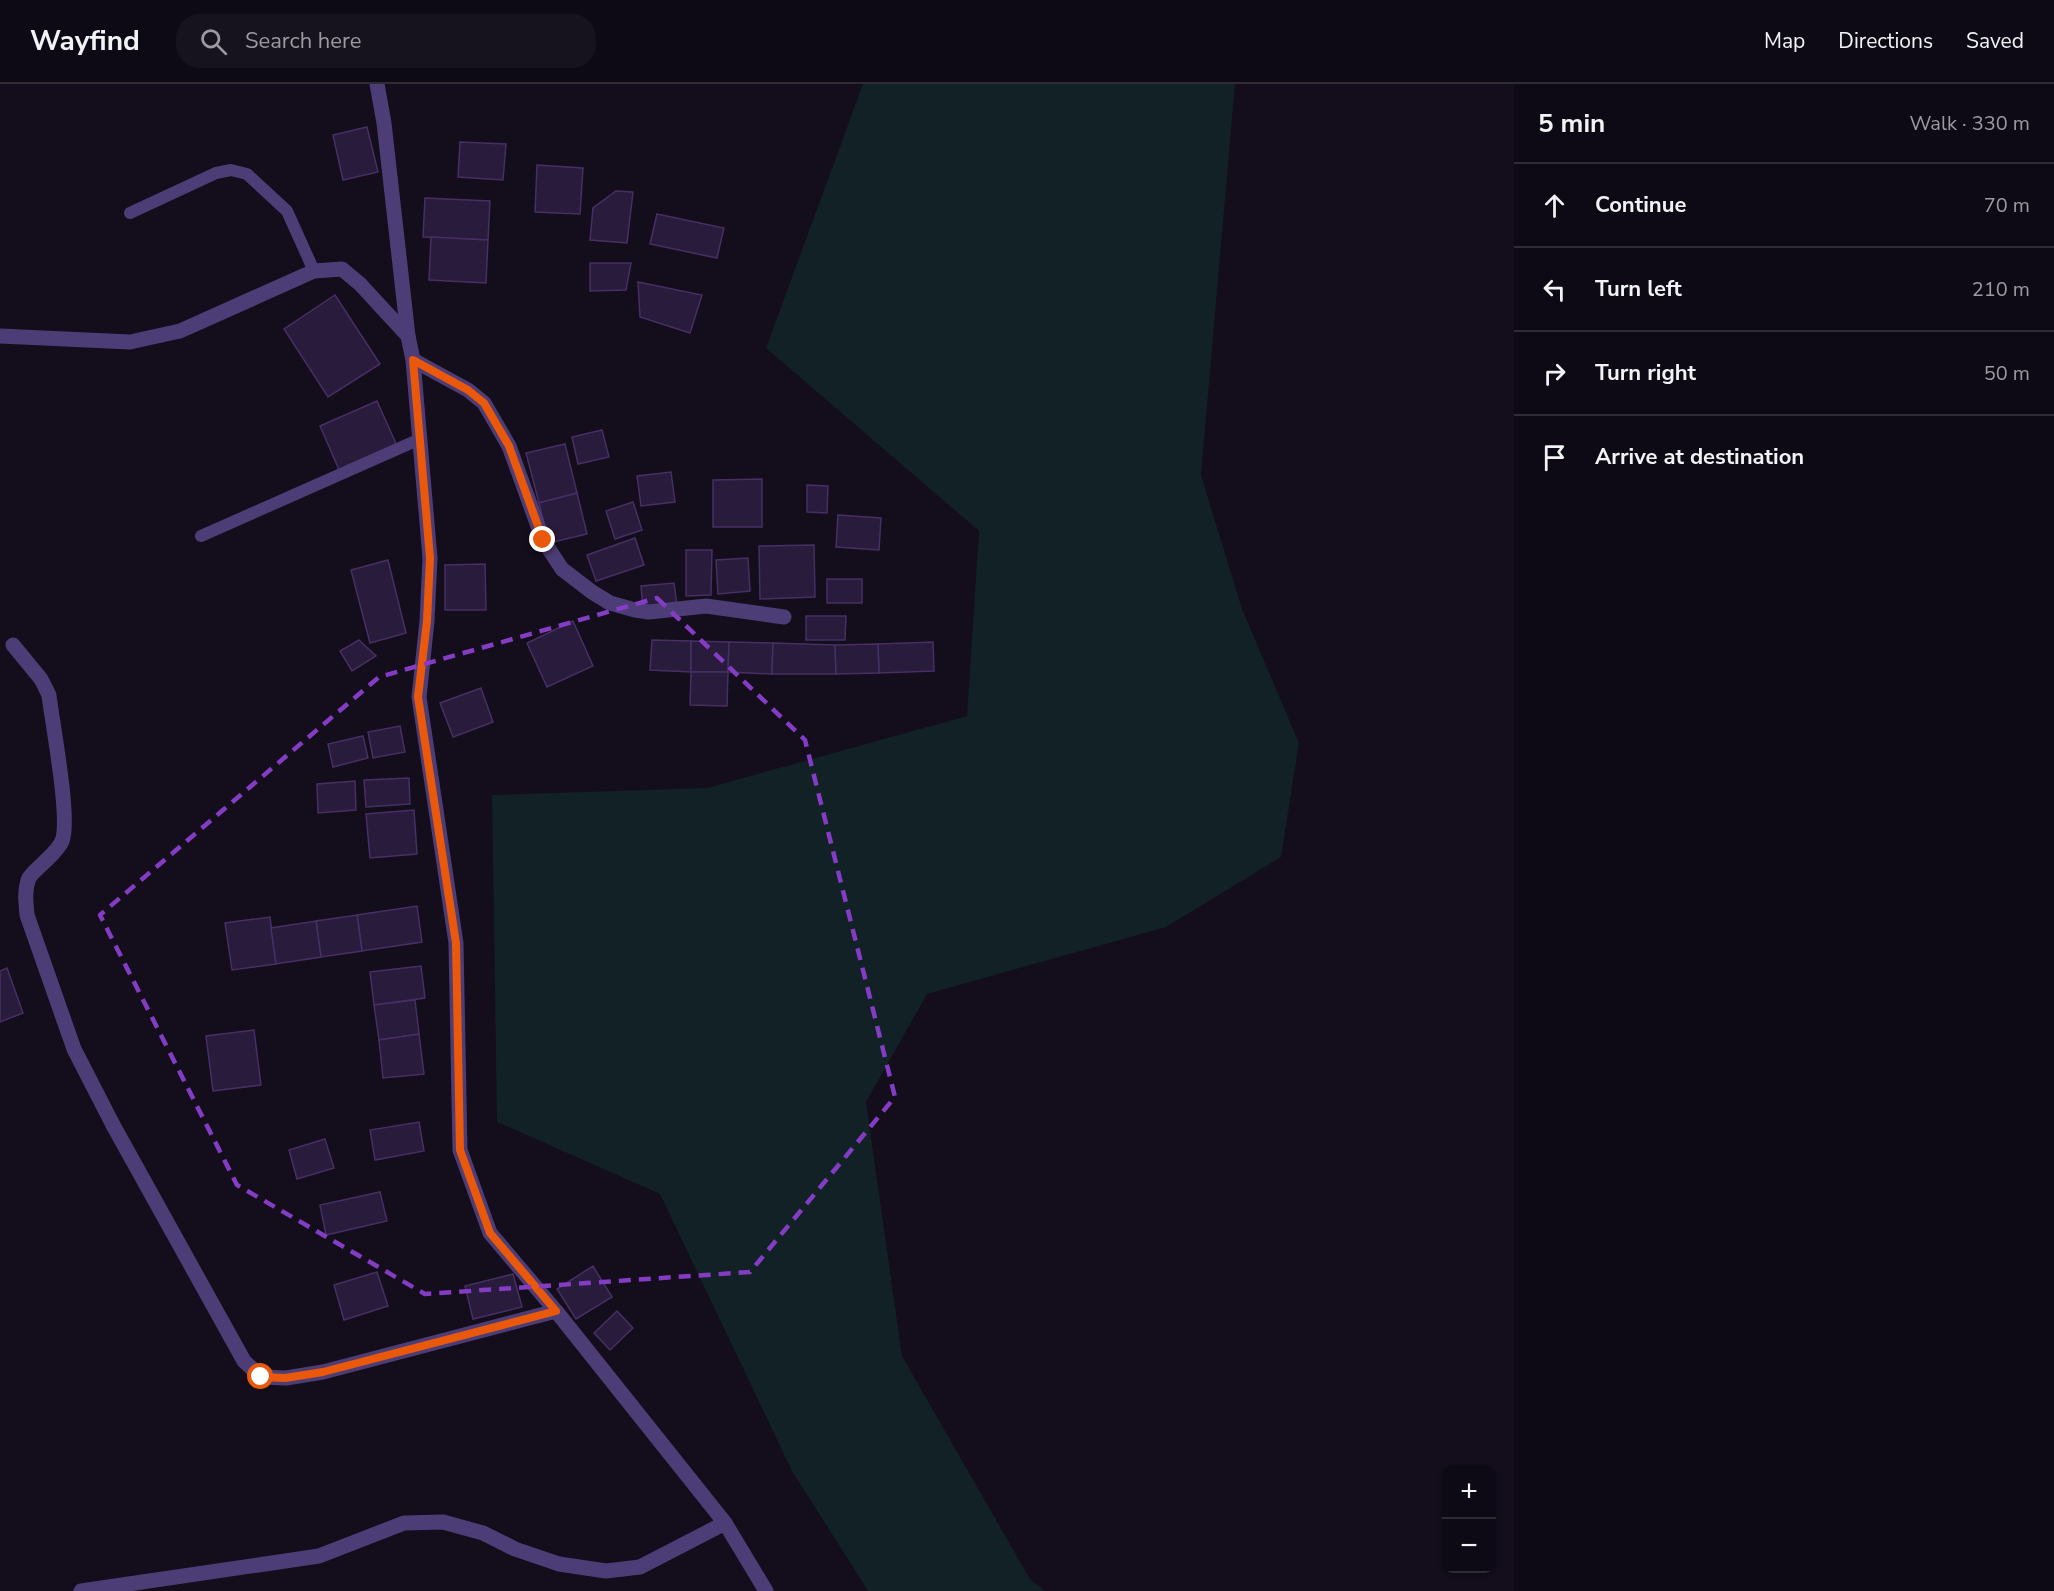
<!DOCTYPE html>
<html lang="en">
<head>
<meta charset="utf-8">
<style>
  :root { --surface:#0e0a15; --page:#17131e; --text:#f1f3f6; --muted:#9b9aa0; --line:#2e2b34 }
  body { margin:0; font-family:"Nunito Sans",sans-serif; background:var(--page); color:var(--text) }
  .controls { position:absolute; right:18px; bottom:18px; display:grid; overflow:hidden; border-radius:12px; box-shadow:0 2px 4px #0004 }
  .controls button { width:54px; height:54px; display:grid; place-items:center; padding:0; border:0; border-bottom:2px solid var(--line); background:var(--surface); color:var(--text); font:30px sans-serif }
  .stop { position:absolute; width:18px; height:18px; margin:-14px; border:4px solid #ea580c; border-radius:50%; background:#fff }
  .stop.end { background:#ea580c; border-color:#fff; box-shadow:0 2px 6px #0008 }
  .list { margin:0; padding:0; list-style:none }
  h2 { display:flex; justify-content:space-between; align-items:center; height:78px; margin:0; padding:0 24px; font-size:26px }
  h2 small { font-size:20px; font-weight:400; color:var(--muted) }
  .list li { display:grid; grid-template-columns:39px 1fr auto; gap:18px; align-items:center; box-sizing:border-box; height:84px; padding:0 24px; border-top:2px solid var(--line) }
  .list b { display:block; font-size:22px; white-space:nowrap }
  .list em { font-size:20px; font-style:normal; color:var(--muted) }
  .icon { flex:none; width:33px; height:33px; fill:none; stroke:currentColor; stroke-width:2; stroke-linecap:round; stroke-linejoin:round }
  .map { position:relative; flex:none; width:1514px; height:1507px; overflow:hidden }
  header { display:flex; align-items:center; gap:36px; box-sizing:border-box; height:84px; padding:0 30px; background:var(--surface); border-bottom:2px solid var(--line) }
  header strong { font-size:28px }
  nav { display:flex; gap:33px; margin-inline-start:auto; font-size:21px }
  .search { width:420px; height:54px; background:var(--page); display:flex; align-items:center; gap:15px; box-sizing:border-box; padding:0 21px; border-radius:24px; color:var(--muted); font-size:22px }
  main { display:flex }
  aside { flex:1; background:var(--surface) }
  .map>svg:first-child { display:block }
  .green { fill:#112125 }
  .building { fill:#291b3b; stroke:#462f64; stroke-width:1.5 }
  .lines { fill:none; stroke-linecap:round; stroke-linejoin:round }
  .service { stroke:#4d3d76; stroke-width:12 }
  .minor { stroke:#4d3d76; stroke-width:15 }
  .tertiary { stroke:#4d3d76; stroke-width:15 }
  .route { stroke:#ea580c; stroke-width:8 }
  .marked { fill:none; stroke:#853cc5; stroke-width:4.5; stroke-dasharray:12 8; stroke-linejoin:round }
</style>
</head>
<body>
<header>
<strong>Wayfind</strong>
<div class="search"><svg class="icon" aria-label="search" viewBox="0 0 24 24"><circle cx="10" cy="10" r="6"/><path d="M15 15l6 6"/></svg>Search here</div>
<nav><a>Map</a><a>Directions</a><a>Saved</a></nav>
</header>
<main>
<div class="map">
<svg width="1514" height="1507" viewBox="0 0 1514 1507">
  <rect width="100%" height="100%" fill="#130d1c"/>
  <polygon class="green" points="863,0 1235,0 1201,391 1242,525 1299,659 1281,773 1166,843 927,910 866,1018 902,1272 1030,1495 1045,1507 868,1507 792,1387 660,1110 497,1038 492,711 707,704 967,632 979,447 766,264"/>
  <g class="building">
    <polygon points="367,43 378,88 343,96 333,51"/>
    <polygon points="460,58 506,60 503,96 458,93"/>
    <polygon points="537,81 583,84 580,130 535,128"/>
    <polygon points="616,107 633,108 627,159 590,156 593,124"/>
    <polygon points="425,114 490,117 488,156 423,153"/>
    <polygon points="657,130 724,144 717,174 650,160"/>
    <polygon points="431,153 488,156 486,199 429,196"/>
    <polygon points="590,179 631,179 626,206 590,207"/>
    <polygon points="638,198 702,211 690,249 640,233"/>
    <polygon points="335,211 380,280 328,313 284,245"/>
    <polygon points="377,317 398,364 340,388 320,342"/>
    <polygon points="602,346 609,373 578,380 572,353"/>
    <polygon points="565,360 577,409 539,419 526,369"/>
    <polygon points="671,388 675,418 641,422 637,392"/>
    <polygon points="762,395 762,443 713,443 713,396"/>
    <polygon points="807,401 828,402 827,429 807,428"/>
    <polygon points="577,409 587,450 549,459 539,419"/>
    <polygon points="633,418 642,446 615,455 606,427"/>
    <polygon points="838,431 881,434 879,466 836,463"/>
    <polygon points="635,454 644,481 596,497 587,471"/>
    <polygon points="814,461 815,513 760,515 759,462"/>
    <polygon points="686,466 712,466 711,511 686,512"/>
    <polygon points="748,474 750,507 718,510 716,476"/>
    <polygon points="388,476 406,549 370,559 351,486"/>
    <polygon points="485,480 486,526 445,526 445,481"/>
    <rect x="827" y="495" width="35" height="24"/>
    <polygon points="674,499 677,521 643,524 641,502"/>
    <polygon points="806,532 846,532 845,556 806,556"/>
    <polygon points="573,537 593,582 547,603 527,559"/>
    <polygon points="359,556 376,572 352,587 340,567"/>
    <polygon points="652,556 691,557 691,588 650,586"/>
    <polygon points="691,557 729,558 728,588 691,588"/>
    <polygon points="729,558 773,559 772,590 728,588"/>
    <polygon points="933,558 934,587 879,589 878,560"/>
    <polygon points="773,559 835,561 836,590 772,590"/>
    <polygon points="878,560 879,589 836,590 835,561"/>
    <polygon points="691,588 728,588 727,622 690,621"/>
    <polygon points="481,604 493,638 453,653 440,619"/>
    <polygon points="400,642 405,668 373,674 368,648"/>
    <polygon points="363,652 368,674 333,683 328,660"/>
    <polygon points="409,694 410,720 366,723 364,696"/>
    <polygon points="355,697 356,726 318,729 317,700"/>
    <polygon points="414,726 417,770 370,774 366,730"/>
    <polygon points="417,822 422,858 362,867 357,831"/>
    <polygon points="357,831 362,867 321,873 316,837"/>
    <polygon points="270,833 276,880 232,886 225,839"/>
    <polygon points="316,837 321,873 276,880 271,844"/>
    <polygon points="421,882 425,914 374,921 370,888"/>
    <polygon points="7,884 23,929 0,938 0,887"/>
    <polygon points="415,916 419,950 379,956 374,921"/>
    <polygon points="254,946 261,1001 213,1007 206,952"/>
    <polygon points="419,950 424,990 383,994 379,956"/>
    <polygon points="419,1038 424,1067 375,1076 370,1046"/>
    <polygon points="325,1055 334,1084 297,1095 289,1066"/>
    <polygon points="380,1108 387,1137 326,1151 320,1121"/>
    <polygon points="593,1182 612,1213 576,1235 557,1205"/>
    <polygon points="377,1188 388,1222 344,1236 334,1201"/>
    <polygon points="513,1190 522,1223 473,1235 465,1202"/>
    <polygon points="617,1227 633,1244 610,1266 594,1249"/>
  </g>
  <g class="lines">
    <g class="service">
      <polyline points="130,129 216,89 231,86 247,90 287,127 314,187"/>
      <polyline points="201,452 420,355"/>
    </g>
    <g class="minor">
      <polyline points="0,252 130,258 180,247 314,187 342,185 360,200 408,252"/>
      <polyline points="413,276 468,306 484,319 509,362 543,456 562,485 592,508 610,519 635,526 649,528 706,522 784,533"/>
      <path d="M13 561 41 595 49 611C52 638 71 736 62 757 56 771 34 785 29 794 24 806 26 819 27 831L74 965 113 1041 244 1277 261 1293 286 1294 323 1288 556 1227"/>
      <polyline points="81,1507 319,1472 404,1439 443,1438 483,1449 515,1465 559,1480 606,1487 640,1483 725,1439"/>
    </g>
    <polyline class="tertiary" points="377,0 384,39 408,252 413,276 430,474 427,537 419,613 456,859 460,1066 490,1149 556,1227 725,1439 766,1507"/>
  </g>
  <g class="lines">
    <polyline class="route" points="261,1293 285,1294 323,1288 556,1227 490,1149 460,1066 456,859 418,613 427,537 430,474 413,276 468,306 484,319 509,362 543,456"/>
  </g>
  <path class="marked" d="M657 514 805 656 895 1013 750 1188 425 1210 237 1101 100 831 379 593Z"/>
</svg>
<div class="controls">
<button>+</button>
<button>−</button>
</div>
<div class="stop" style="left:261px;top:1293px"></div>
<div class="stop end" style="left:543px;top:456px"></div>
</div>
<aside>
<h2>5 min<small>Walk · 330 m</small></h2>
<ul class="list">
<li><svg class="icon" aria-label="ahead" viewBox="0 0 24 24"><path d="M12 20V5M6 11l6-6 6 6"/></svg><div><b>Continue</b></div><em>70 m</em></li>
<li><svg class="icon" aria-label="left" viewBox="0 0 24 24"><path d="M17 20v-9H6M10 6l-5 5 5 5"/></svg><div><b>Turn left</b></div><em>210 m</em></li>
<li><svg class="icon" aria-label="right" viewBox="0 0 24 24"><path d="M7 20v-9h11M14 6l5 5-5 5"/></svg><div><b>Turn right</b></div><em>50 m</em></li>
<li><svg class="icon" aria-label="arrive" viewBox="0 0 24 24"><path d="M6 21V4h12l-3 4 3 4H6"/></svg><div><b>Arrive at destination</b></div></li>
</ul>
</aside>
</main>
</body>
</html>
